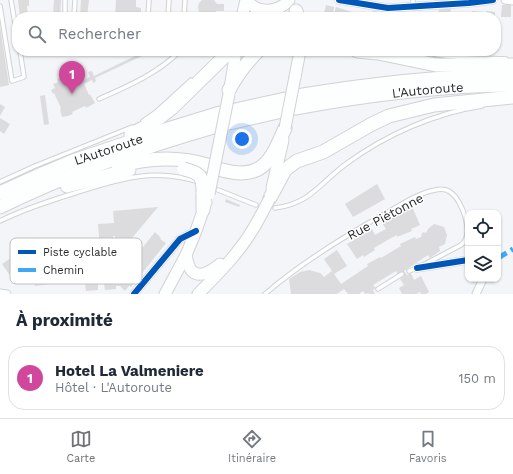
<!DOCTYPE html>
<html lang="fr">
<head>
<meta charset="utf-8">
<style>
  :root { --surface:#fff; --page:#f6f6f7; --text:#1f2937; --muted:#747a83; --line:#e0e1e3; --accent:#6f7173 }
  body { margin:0; font-family:"Work Sans",sans-serif; background:var(--page); color:var(--text) }
  .controls { position:absolute; right:12px; bottom:12px; display:grid; overflow:hidden; border-radius:8px; box-shadow:0 1px 3px #0004 }
  .controls button { width:36px; height:36px; display:grid; place-items:center; padding:0; border:0; border-bottom:1px solid var(--line); background:var(--surface); color:var(--text); font:20px sans-serif }
  .you { position:absolute; left:242px; top:139px; width:14px; height:14px; margin:-10px; border:3px solid #fff; border-radius:50%; background:#1a73e8; box-shadow:0 0 0 6px #1a73e833 }
  .badge { display:grid; place-items:center; width:26px; height:26px; border-radius:50%; background:var(--accent); color:#fff; font-size:13px; font-weight:700 }
  .pin { position:absolute; translate:-50% -33px; filter:drop-shadow(0 1px 2px #0008) }
  .pin::after { content:''; position:absolute; top:21px; width:14px; height:12px; background:inherit; clip-path:polygon(0 0,100% 0,50% 100%) }
  .list { margin:0; padding:0; list-style:none }
  h2 { display:flex; justify-content:space-between; align-items:center; height:52px; margin:0; padding:0 16px; font-size:17px }
  h2 small { font-size:13px; font-weight:400; color:var(--muted) }
  .list li { display:grid; grid-template-columns:26px 1fr auto; gap:12px; align-items:center; box-sizing:border-box; height:64px; margin:0 8px 8px; padding:0 8px; border:1px solid var(--line); border-radius:16px }
  .list b { display:block; font-size:15px; white-space:nowrap }
  .list p { margin:0; font-size:13px; white-space:nowrap; color:var(--muted) }
  .list em { font-size:13px; font-style:normal; color:var(--muted) }
  .icon { flex:none; width:22px; height:22px; fill:none; stroke:currentColor; stroke-width:2; stroke-linecap:round; stroke-linejoin:round }
  .map { position:relative; flex:none; width:513px; height:294px; overflow:hidden }
  .search { position:absolute; background:var(--surface); box-shadow:0 1px 3px #0004; left:12px; right:12px; top:12px; height:44px; display:flex; align-items:center; gap:10px; box-sizing:border-box; padding:0 14px; border-radius:16px; color:var(--muted); font-size:15px }
  .sheet { height:124px; background:var(--surface) }
  nav { display:flex; justify-content:space-around; align-items:center; box-sizing:border-box; height:56px; border-top:1px solid var(--line); background:var(--surface); font-size:11px; color:var(--muted) }
  nav a { display:grid; justify-items:center; gap:2px }
  nav .on { color:var(--accent) }
  .map>svg:first-child { display:block }
  .building { fill:#dcdcdf }
  .lines { fill:none; stroke-linecap:round; stroke-linejoin:round }
  .lane-casing { stroke:#d1d2d5; stroke-width:5.5 }
  .street-casing { stroke:#d1d2d5; stroke-width:9 }
  .primary-casing { stroke:#d1d2d5; stroke-width:13 }
  .highway-casing { stroke:#d1d2d5; stroke-width:15 }
  .lane { stroke:#fdfefe; stroke-width:3.5 }
  .street { stroke:#fdfefe; stroke-width:7 }
  .primary { stroke:#fdfefe; stroke-width:11 }
  .highway { stroke:#fdfefe; stroke-width:13 }
  .primary-bridge-casing { stroke:#d1d2d5; stroke-width:13; stroke-linecap:butt }
  .highway-bridge-casing { stroke:#d1d2d5; stroke-width:15; stroke-linecap:butt }
  .primary-bridge { stroke:#fdfefe; stroke-width:11 }
  .highway-bridge { stroke:#fdfefe; stroke-width:13 }
  .quiet { stroke:#3fa9f5; stroke-width:5; stroke-dasharray:10 5; stroke-linecap:butt }
  .cycleway-casing { stroke:#fff; stroke-width:8 }
  .cycleway { stroke:#0057b8; stroke-width:6 }
  .labels { text-anchor:middle; stroke-width:3; stroke-linejoin:round; paint-order:stroke }
  .street-label { font-size:13px; fill:#282a2c; stroke:#fff }
  .key { fill:#fff; stroke:#bebfc0; stroke-width:1 }
  .key-label { font-size:11px; fill:#282a2c }
</style>
</head>
<body>
<div class="map">
<svg width="513" height="294" viewBox="0 0 513 294">
  <rect width="100%" height="100%" fill="#f3f5f8"/>
  <g class="building">
    <polygon points="18,0 29,0 29,6 27,6 28,17 20,17"/>
    <polygon points="54,0 61,0 60,17 53,17"/>
    <polygon points="81,0 89,0 87,17 80,17"/>
    <polygon points="116,0 136,0 136,7 141,8 141,17 115,17"/>
    <polygon points="202,0 214,0 217,4 224,4 224,11 216,11 215,15 212,17 202,16 199,12 198,7 199,3"/>
    <polygon points="326,5 334,7 333,16 324,13"/>
    <polygon points="502,5 511,5 511,17 501,17"/>
    <polygon points="336,7 352,12 350,17 333,17"/>
    <polygon points="439,9 451,9 450,14 448,14 448,17 438,17"/>
    <polygon points="372,11 381,12 381,17 367,17 368,12 372,13"/>
    <polygon points="472,11 483,12 483,17 475,17 475,15 472,15"/>
    <polygon points="486,11 495,12 495,17 486,17"/>
    <polygon points="400,12 416,13 415,17 399,17"/>
    <polygon points="352,13 367,15 366,17 352,17"/>
    <polygon points="384,14 397,15 397,17 384,17"/>
    <polygon points="0,26 9,85 0,87"/>
    <polygon points="142,51 147,51 147,56 142,56 95,78 96,81 93,83 92,80 84,84 89,95 90,94 95,103 86,108 85,106 72,112 73,114 68,116 62,117 60,109 61,108 54,93 53,94 51,90 55,88 53,84 58,82 57,79 71,73 72,75 76,73 78,77 82,75 84,80 90,77 88,72 92,71 94,76 141,53"/>
    <polygon points="45,95 49,124 44,125 40,96"/>
    <polygon points="0,104 5,107 0,116"/>
    <polygon points="0,118 10,124 4,134 0,131"/>
    <polygon points="377,184 385,199 353,217 345,204"/>
    <polygon points="226,199 240,205 239,207 225,202"/>
    <polygon points="411,204 420,225 411,229 412,231 397,237 397,235 391,238 374,248 375,250 364,257 363,255 357,259 347,244 372,229 375,235 386,229 382,223 403,212 401,209"/>
    <polygon points="158,207 117,256 115,236 113,236 115,273 123,272 155,232 161,238 160,239 166,243 131,287 129,286 125,291 120,286 116,286 116,289 105,290 104,284 98,284 98,290 86,291 85,282 79,283 78,276 102,274 98,224 114,223 113,211"/>
    <polygon points="434,224 444,227 447,235 445,244 439,247 440,251 430,258 428,255 404,271 407,275 411,273 414,280 421,276 429,292 426,294 421,294 420,292 416,294 402,294 399,288 404,285 400,279 404,276 402,272 398,275 396,271 373,285 376,288 373,290 375,294 369,294 368,293 365,294 363,291 359,294 348,294 344,289 337,294 291,294 289,279 300,272 309,270 320,273 324,277 332,271 324,259 337,250 347,266 334,274 341,284 368,266 367,264 380,257 381,258 401,246 400,244 415,237 416,239 421,237 422,233 424,232 426,233 428,229"/>
    <polygon points="38,239 47,251 41,255 42,267 48,267 49,284 35,286 32,262 11,277 2,264"/>
  </g>
  <g class="lines">
    <g class="lane-casing">
      <g id="lane">
        <polyline points="11,0 17,35"/>
        <polyline points="0,6 12,81 24,77 20,51"/>
        <polyline points="413,6 413,0"/>
        <polyline points="65,17 65,0"/>
        <polyline points="74,17 75,0"/>
        <polyline points="148,17 149,0"/>
        <polyline points="168,17 169,0"/>
        <polyline points="184,17 185,0"/>
        <path d="M421 51C448 59 478 58 506 59"/>
        <path d="M99 99C128 86 157 74 180 51"/>
        <polyline points="143,121 156,112 191,80"/>
        <polyline points="0,182 35,166 132,127"/>
        <polyline points="218,190 256,205"/>
        <path d="M275 208C310 204 320 183 346 164 385 135 435 113 482 106"/>
        <path d="M0 221C24 209 49 201 75 193 117 180 154 167 198 182"/>
        <polyline points="409,271 417,268"/>
        <polyline points="378,289 402,274"/>
        <path d="M265 294C302 262 343 237 386 213 401 205 418 193 435 190 440 189 446 189 450 192 462 199 475 235 461 245L423 265"/>
      </g>
    </g>
    <g class="street-casing">
      <g id="street">
        <polyline points="339,0 388,8 469,3 493,0"/>
        <polyline points="505,0 513,1"/>
        <polyline points="417,268 468,260"/>
        <polyline points="0,293 7,294"/>
        <polyline points="134,294 180,239 196,231"/>
        <polyline points="476,294 483,279"/>
      </g>
    </g>
    <g class="primary-casing">
      <g id="primary">
        <path d="M247 0C257 15 279 12 289 0"/>
        <polyline points="242,17 246,0"/>
        <polyline points="295,77 300,51"/>
        <polyline points="230,88 236,51"/>
        <polyline points="272,188 283,140"/>
        <path d="M186 255C187 260 188 266 191 270 199 280 213 270 220 264"/>
        <polyline points="165,294 186,255 196,231 206,202"/>
        <path d="M198 294C224 268 244 248 261 215"/>
      </g>
    </g>
    <g class="highway-casing">
      <g id="highway">
        <polyline points="296,11 298,17"/>
        <polyline points="357,51 378,53 436,65 513,65"/>
        <path d="M229 90C237 75 246 63 258 51"/>
        <path d="M297 96C369 84 441 76 513 75"/>
        <path id="s1" d="M295 108C367 95 440 85 513 85"/>
        <polyline points="231,111 285,99"/>
        <polyline points="229,123 282,111"/>
        <polyline points="131,134 151,124 172,108 226,55"/>
        <path d="M118 166C146 158 178 156 207 165"/>
        <path d="M222 170C262 181 271 161 285 128"/>
        <polyline points="67,186 129,170"/>
        <path id="s2" d="M0 193 42 174 73 161 168 129 220 113"/>
        <polyline points="270,198 285,170 290,166 297,161 323,152 372,124 389,116 434,105 513,97"/>
        <path d="M0 207C69 173 143 147 217 126"/>
        <polyline points="203,210 203,192"/>
      </g>
    </g>
    <use href="#lane" class="lane"/>
    <use href="#street" class="street"/>
    <use href="#primary" class="primary"/>
    <use href="#highway" class="highway"/>
    <g class="primary-bridge-casing">
      <g id="primary-bridge">
        <polyline points="285,128 295,77"/>
        <polyline points="209,194 229,94"/>
        <polyline points="261,215 270,198"/>
      </g>
    </g>
    <g class="highway-bridge-casing">
      <path id="highway-bridge" d="M184 169C200 173 203 176 203 192"/>
    </g>
    <use href="#primary-bridge" class="primary-bridge"/>
    <use href="#highway-bridge" class="highway-bridge"/>
    <polyline class="quiet" points="498,258 513,249"/>
    <g class="cycleway-casing">
      <g id="cycleway">
        <polyline points="339,0 388,8 469,3 493,0"/>
        <polyline points="417,268 468,260"/>
        <polyline points="134,294 180,239 196,231"/>
      </g>
    </g>
    <use href="#cycleway" class="cycleway"/>
  </g>
  <g class="labels">
    <g class="street-label">
      <text dy="5" stroke="none"><textPath href="#s1" startOffset="134">L'Autoroute</textPath></text>
      <text dy="5" stroke="none"><textPath href="#s2" startOffset="117">L'Autoroute</textPath></text>
      <text transform="translate(385 216) rotate(-28)" y="5">Rue Piétonne</text>
    </g>
  </g>
  <rect x="10" y="238" width="132" height="46" rx="6" class="key"/>
  <rect x="18" y="250" width="18" height="4" fill="#0057b8"/>
  <rect x="18" y="268" width="18" height="4" fill="#3fa9f5"/>
  <g class="key-label">
    <text x="43" y="256">Piste cyclable</text>
    <text x="43" y="274">Chemin</text>
  </g>
</svg>
<div class="controls">
<button><svg class="icon" aria-label="locate" viewBox="0 0 24 24"><circle cx="12" cy="12" r="6"/><path d="M12 2v4M12 18v4M2 12h4M18 12h4"/></svg></button>
<button><svg class="icon" aria-label="layers" viewBox="0 0 24 24"><path d="M12 4l9 5-9 5-9-5zM3 14l9 5 9-5"/></svg></button>
</div>
<div class="you"></div>
<div class="pin badge" style="left:72px;top:94px;background:#d1479c">1</div>
<div class="search"><svg class="icon" aria-label="search" viewBox="0 0 24 24"><circle cx="10" cy="10" r="6"/><path d="M15 15l6 6"/></svg>Rechercher</div>
</div>
<section class="sheet">
<h2>À proximité<small></small></h2>
<ul class="list">
<li><span class="badge" style="background:#d1479c">1</span><div><b>Hotel La Valmeniere</b><p>Hôtel · L'Autoroute</p></div><em>150 m</em></li>
</ul>
</section>
<nav>
<a class="on"><svg class="icon" aria-label="map" viewBox="0 0 24 24"><path d="M3 6l6-2 6 2 6-2v14l-6 2-6-2-6 2zM9 4v14M15 6v14"/></svg>Carte</a>
<a><svg class="icon" aria-label="directions" viewBox="0 0 24 24"><path d="M12 3l9 9-9 9-9-9zM9 14v-3h6M13 9l2 2-2 2"/></svg>Itinéraire</a>
<a><svg class="icon" aria-label="saved" viewBox="0 0 24 24"><path d="M7 4h10v16l-5-4-5 4z"/></svg>Favoris</a>
</nav>
</body>
</html>
